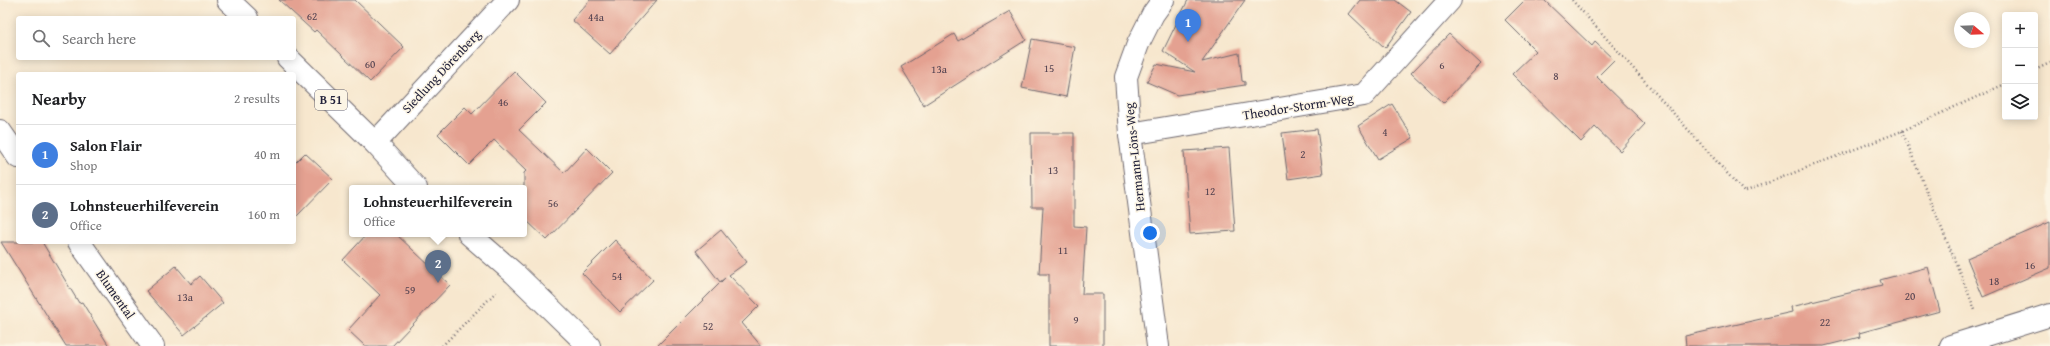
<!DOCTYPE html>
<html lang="en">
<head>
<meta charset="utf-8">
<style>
  :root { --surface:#fff; --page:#f2f2f2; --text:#202124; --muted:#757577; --line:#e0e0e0; --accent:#111827 }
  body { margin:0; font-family:"Gentium Book Plus",serif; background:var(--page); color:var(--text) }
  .controls { position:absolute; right:12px; top:12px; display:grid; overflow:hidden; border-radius:4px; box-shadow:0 2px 10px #0003 }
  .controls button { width:36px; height:36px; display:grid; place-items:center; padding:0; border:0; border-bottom:1px solid var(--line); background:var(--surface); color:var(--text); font:20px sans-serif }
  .compass { position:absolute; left:1954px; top:12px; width:36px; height:36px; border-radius:50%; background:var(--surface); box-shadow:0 2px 10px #0003; rotate:109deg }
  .you { position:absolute; left:1150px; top:233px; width:14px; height:14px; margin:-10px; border:3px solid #fff; border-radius:50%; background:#1a73e8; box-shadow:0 0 0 6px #1a73e833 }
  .badge { display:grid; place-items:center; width:26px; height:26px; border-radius:50%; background:var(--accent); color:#fff; font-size:13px; font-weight:700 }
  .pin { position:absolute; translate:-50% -33px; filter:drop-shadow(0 1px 2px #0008) }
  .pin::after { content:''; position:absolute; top:21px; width:14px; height:12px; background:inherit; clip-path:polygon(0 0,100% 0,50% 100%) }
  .popup { position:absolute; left:349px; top:185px; width:178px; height:52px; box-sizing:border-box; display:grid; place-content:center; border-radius:4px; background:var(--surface); filter:drop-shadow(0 1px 3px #0005); font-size:13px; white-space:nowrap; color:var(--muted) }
  .popup b { font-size:15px; color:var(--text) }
  .popup::after { content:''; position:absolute; left:50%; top:100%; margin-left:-8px; border:8px solid transparent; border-top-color:var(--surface) }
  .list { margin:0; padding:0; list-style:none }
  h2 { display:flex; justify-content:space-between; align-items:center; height:52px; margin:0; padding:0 16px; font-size:17px }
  h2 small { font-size:13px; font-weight:400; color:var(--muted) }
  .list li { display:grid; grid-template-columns:26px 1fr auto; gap:12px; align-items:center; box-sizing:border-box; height:60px; padding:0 16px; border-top:1px solid var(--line) }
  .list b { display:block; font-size:15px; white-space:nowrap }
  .list p { margin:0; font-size:13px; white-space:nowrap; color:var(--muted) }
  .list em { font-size:13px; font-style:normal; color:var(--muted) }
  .icon { flex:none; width:22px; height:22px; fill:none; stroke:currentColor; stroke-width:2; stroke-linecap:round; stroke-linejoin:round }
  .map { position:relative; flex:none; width:2050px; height:346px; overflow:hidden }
  .search { position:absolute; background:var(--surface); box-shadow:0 2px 10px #0003; left:16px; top:16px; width:280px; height:44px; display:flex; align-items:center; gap:10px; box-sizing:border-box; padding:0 14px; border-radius:4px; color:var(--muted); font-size:15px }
  .panel { position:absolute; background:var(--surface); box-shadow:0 2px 10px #0003; left:16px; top:72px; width:280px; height:172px; border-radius:4px }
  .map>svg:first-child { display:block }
  .building { fill:#e4a191 }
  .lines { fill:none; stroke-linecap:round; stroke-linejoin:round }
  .minor-casing { stroke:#6d676e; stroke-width:24 }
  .major-casing { stroke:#6d676e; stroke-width:24 }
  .path { stroke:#6d676e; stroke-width:2.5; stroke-dasharray:1 3; stroke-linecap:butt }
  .minor { stroke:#fff; stroke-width:22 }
  .major { stroke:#fff; stroke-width:22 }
  .labels { text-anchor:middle; stroke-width:3; stroke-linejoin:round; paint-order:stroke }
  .number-label { font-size:11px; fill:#524250 }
  .shield { fill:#fcf5e5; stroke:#63616e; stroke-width:1 }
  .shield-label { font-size:12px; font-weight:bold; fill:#22223b }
  .street-label { font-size:13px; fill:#22223b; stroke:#fcf5e5 }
</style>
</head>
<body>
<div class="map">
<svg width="2050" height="346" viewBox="0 0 2050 346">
  <rect width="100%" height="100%" fill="#fcf5e5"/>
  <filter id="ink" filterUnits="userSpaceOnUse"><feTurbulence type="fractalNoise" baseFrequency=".025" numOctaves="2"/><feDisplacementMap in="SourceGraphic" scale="8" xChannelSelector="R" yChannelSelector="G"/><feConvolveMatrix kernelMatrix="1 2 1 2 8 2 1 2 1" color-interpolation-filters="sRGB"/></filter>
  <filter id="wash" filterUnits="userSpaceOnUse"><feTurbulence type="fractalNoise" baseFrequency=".012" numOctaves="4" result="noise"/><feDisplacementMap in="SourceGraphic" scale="16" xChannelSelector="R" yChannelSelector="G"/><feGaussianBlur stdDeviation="0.9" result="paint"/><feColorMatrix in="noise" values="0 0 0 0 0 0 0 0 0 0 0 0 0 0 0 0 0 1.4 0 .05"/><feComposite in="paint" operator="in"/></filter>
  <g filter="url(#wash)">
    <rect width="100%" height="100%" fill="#f7e7ce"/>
    <g id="blocks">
      <g class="building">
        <polygon points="279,0 355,0 404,47 370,82 316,30 314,32"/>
        <polygon points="590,0 657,0 610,54 572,20"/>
        <polygon points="1188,0 1245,0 1202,62 1239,53 1242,81 1245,82 1245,85 1177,95 1147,82 1156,64 1195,72 1163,51"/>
        <polygon points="1360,0 1395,0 1411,12 1385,48 1349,14"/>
        <polygon points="1525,0 1544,0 1592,46 1595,42 1614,60 1597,77 1645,124 1620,151 1595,127 1581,142 1512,74 1536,51 1505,20"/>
        <polygon points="1010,11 1026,40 924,105 901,67 954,34 958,41"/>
        <polygon points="1449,34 1481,64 1443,103 1411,73"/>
        <polygon points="1032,39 1075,47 1066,97 1022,88"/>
        <polygon points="514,71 546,103 519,130 564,173 587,148 612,173 547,240 524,218 524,173 526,171 494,140 469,165 438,134 465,107 472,114"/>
        <polygon points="1392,104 1413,138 1378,159 1358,126"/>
        <polygon points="1317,129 1323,174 1288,179 1282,133"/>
        <polygon points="1031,133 1074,133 1074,226 1086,227 1082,294 1103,294 1103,346 1049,346 1049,274 1039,274 1043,207 1032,207"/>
        <polygon points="1229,148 1235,231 1190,234 1184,151"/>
        <polygon points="305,153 333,179 294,219 294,164"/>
        <polygon points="2050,222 2050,268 1983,297 1967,258"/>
        <polygon points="721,230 747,262 729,275 759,306 742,323 761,346 657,346 725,278 720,282 696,251"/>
        <polygon points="367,234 396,234 450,285 392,346 365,346 348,330 380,295 343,260"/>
        <polygon points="615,240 653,280 620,312 582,273"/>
        <polygon points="1,242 42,242 79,303 82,302 109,346 66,346"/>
        <polygon points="176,266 191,284 200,276 223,303 184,335 146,291"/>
        <polygon points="1928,267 1940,311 1859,333 1860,337 1824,346 1686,346 1685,336 1792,312 1791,307 1882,285 1880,280"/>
      </g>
    </g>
  </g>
  <g filter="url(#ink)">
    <use href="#blocks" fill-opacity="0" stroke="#6d676e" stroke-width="1"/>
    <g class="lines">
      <g class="minor-casing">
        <g id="minor">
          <polyline points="0,131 18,157"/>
          <polyline points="1130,134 1364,95 1450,0"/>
          <polyline points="375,143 508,0"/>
          <polyline points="79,242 153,346"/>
          <polyline points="1158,346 1130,134 1126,77 1138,44 1153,14 1163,0"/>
          <polyline points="1951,346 2050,315"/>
        </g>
      </g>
      <g class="major-casing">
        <g id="major">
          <polyline points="228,0 247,18"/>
          <polyline points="288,58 375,143 416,188"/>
          <polyline points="469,234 515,274 589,346"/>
        </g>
      </g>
      <g class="path">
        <polyline points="1572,0 1744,192 1902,131 2005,84"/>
        <polyline points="2035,70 2050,63"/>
        <polyline points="1902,131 1975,310"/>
        <polyline points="442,346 496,292"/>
      </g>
      <use href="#minor" class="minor"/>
      <use href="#major" class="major"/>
    </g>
  </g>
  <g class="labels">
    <g class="number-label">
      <text x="312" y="20">62</text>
      <text x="596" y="21">44a</text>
      <text x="370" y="68">60</text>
      <text x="1442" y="69">6</text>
      <text x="1049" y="72">15</text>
      <text x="939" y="73">13a</text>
      <text x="1556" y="80">8</text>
      <text x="503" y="106">46</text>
      <text x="1385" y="136">4</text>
      <text x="1303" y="158">2</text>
      <text x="1053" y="174">13</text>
      <text x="1210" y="195">12</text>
      <text x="553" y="207">56</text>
      <text x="1063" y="254">11</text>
      <text x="2030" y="269">16</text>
      <text x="617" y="280">54</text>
      <text x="1994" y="285">18</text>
      <text x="410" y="294">59</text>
      <text x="1910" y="300">20</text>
      <text x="185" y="301">13a</text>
      <text x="1076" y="324">9</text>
      <text x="1825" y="326">22</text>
      <text x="708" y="330">52</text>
    </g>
    <rect class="shield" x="315" y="90" width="32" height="20" rx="3"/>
    <g class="shield-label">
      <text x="331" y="104">B 51</text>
    </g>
    <g class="street-label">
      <text transform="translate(441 71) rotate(-47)" y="5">Siedlung Dörenberg</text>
      <text transform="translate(1298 106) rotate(-9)" y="5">Theodor-Storm-Weg</text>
      <text transform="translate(1134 157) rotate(-96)" y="5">Hermann-Löns-Weg</text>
      <text transform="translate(116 294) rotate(55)" y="5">Blumental</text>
    </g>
  </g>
</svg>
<div class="controls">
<button>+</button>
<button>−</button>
<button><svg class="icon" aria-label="layers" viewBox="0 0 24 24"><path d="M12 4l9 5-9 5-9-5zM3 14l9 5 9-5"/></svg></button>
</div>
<svg class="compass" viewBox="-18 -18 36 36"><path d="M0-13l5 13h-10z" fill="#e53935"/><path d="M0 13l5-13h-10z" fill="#757577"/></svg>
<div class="you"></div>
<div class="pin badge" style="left:1188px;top:42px;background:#3f7fe0">1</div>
<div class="pin badge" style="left:438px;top:283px;background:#5c6f8a">2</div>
<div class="popup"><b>Lohnsteuerhilfeverein</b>Office</div>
<div class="search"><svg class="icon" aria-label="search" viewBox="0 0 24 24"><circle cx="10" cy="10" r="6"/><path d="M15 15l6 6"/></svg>Search here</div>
<section class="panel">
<h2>Nearby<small>2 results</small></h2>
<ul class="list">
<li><span class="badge" style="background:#3f7fe0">1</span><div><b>Salon Flair</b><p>Shop</p></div><em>40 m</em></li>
<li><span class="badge" style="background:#5c6f8a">2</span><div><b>Lohnsteuerhilfeverein</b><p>Office</p></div><em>160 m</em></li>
</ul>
</section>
</div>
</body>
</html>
